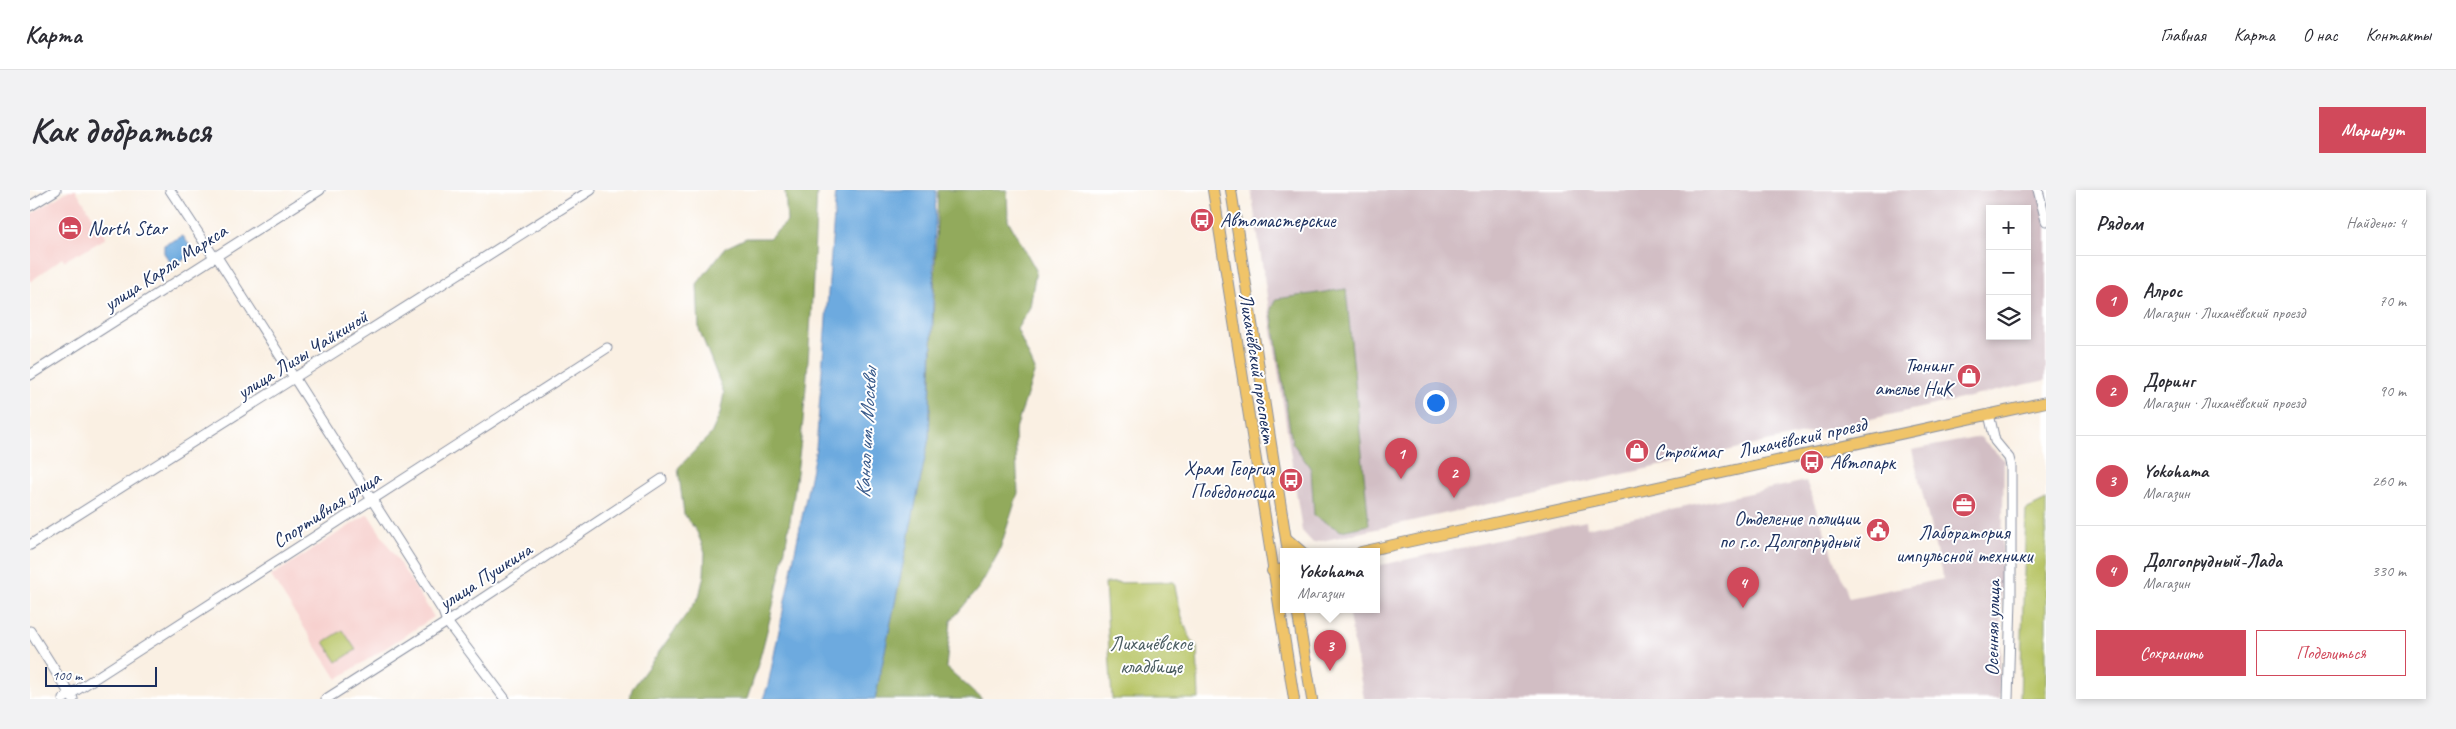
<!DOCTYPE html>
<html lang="ru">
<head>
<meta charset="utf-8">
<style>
  :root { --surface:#fff; --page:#f2f2f3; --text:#2b2b33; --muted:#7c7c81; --line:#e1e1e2; --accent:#d1495b }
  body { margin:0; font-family:Caveat,sans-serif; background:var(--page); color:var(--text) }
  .controls { position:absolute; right:15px; top:15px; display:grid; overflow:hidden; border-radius:0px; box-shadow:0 2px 8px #0003 }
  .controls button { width:45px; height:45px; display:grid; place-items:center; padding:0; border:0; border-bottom:1px solid var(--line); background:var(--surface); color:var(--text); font:25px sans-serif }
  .scale { position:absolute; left:15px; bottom:12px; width:112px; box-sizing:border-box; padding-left:5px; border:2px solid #1b2f5e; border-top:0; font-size:14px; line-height:18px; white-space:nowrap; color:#1b2f5e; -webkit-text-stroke:4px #fff; paint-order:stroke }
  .you { position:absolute; left:1405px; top:212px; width:18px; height:18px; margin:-12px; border:4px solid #fff; border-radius:50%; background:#1a73e8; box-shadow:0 0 0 8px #1a73e833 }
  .badge { display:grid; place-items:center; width:32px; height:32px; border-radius:50%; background:var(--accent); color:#fff; font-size:16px; font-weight:700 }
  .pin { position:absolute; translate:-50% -41px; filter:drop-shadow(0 1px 2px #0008) }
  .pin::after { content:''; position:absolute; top:26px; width:18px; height:15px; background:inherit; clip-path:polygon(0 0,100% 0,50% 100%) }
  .popup { position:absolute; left:1250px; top:358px; width:100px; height:65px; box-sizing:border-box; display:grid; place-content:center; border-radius:0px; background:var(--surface); filter:drop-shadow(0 1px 4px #0005); font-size:16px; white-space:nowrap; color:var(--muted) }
  .popup b { font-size:19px; color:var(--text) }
  .popup::after { content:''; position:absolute; left:50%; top:100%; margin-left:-10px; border:10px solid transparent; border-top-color:var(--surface) }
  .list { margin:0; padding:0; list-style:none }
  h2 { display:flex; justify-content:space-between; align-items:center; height:65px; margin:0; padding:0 20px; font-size:21px }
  h2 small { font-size:16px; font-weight:400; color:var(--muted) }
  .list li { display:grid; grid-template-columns:32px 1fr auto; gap:15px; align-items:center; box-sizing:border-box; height:90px; padding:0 20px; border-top:1px solid var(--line) }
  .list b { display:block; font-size:19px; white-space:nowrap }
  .list p { margin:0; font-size:16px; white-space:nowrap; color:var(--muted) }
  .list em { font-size:16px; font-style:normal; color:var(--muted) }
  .actions { display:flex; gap:10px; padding:15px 20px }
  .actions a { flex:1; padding:11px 0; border:1px solid var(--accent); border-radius:0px; text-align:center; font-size:18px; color:var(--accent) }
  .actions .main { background:var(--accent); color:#fff }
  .icon { flex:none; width:28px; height:28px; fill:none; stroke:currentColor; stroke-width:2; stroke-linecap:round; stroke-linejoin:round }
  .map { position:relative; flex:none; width:2016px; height:509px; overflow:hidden; border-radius:0px }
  header { display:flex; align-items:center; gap:30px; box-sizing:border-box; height:70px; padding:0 25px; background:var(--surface); border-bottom:1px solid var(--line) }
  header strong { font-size:24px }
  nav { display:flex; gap:28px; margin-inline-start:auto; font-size:18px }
  .intro { display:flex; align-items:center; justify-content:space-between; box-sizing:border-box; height:120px; padding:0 30px }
  h1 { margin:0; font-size:35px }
  .button { padding:12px 22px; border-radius:0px; background:var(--accent); color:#fff; font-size:18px; font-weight:700 }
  main { display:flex; gap:30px; padding:0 30px }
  aside { flex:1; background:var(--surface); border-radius:0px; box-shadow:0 2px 8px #0003 }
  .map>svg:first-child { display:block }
  .built { fill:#f7d0ce }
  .industrial { fill:#d2bec4; fill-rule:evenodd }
  .green { fill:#b8c566; stroke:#6a7a62 }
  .forest { fill:#92aa5b; stroke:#566c5c }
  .water { fill:#6daadf; stroke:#446c9e }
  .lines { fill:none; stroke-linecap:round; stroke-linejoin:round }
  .minor-casing { stroke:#8a90a0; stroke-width:11 }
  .major-casing { stroke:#8a90a0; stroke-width:12 }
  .minor { stroke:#fff; stroke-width:9 }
  .major { stroke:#f0c469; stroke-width:10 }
  .labels { text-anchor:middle; stroke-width:4; stroke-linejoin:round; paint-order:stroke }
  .poi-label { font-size:20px; fill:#1b2f5e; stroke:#fff; text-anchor:start }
  .street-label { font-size:20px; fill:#1b2f5e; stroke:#fff }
  .park-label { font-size:20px; fill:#4a5c60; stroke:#fff }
  .water-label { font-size:21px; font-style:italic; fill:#385a8b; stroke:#fff }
</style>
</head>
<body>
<header>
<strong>Карта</strong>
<nav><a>Главная</a><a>Карта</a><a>О нас</a><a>Контакты</a></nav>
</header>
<div class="intro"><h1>Как добраться</h1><a class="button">Маршрут</a></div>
<main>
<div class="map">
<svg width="2016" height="509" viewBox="0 0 2016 509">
  <rect width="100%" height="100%" fill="#fff"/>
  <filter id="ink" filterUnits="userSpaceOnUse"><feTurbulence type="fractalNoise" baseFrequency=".02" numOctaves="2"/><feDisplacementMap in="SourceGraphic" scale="10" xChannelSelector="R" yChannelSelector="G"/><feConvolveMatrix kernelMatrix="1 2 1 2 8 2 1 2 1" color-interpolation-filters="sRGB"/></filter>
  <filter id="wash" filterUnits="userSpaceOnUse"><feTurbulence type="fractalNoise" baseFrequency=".0096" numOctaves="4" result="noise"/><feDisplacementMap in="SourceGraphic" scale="20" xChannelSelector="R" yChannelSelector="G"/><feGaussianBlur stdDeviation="1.12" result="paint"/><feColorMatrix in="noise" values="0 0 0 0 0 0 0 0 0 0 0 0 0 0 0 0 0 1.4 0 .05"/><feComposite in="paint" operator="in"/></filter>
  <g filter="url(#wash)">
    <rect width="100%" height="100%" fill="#faf0e3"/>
    <g class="built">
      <polygon points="39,0 46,0 76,48 49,64 48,63 34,71 32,68 0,92 0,25"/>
      <polygon points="338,324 404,427 307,489 241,386"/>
    </g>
    <g class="industrial">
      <path d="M1221 0H2016V190L1283 353 1272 341ZM1960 19H1997V146H1960Z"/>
      <polygon points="1950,247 1974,270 1969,509 1334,509 1318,420 1346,420 1346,376 1556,331 1557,338 1776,291 1819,408 1913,389 1882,260"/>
    </g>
    <g class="green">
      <polygon points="2016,310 2016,509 1990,509 1996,320"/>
      <path d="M1144 392C1149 413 1152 440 1167 457L1169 509H1082L1075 393Z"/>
      <polygon points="313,440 326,460 307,472 294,452"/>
    </g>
    <g class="forest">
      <path d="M755 0H787C781 137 776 273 745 407 737 442 729 475 717 509H600L602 499 669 407 674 385 675 362 667 342 654 324 648 278 681 244 690 224 694 203 669 139 667 94 695 58 716 48H739L757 32Z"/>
      <polygon points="908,0 977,0 978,30 1006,80 1000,117 987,139 1005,180 985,242 988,303 969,362 950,396 921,431 916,477 952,509 845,509 899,248"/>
      <polygon points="1316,99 1339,335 1311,341 1284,326 1281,279 1262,252 1241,119 1246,109"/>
    </g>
    <g class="water">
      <polygon points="806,0 906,0 899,248 845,509 733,509 738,495 786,258"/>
      <polygon points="153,46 162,59 162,64 150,72 141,73 134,63 134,55"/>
    </g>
  </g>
  <g filter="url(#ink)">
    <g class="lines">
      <g class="minor-casing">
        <g id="minor">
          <polyline points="140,0 184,67 189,70 413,421 417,432 475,509"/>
          <polyline points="2008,0 2016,31"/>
          <polyline points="0,16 26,0"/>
          <polyline points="0,185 290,0"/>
          <polyline points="1959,224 1965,251 1979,268 1981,276 1981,409 1978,509"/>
          <polyline points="0,355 561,0"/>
          <polyline points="0,441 43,509"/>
          <polyline points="33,509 577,158"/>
          <polyline points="296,509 417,432 632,289"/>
        </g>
      </g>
      <g class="major-casing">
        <g id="major">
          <polyline points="1183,0 1264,509"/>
          <polyline points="1201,0 1258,362"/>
          <polyline points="1256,348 1272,362"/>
          <polyline points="1331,362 2016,212"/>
          <polyline points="1242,381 1254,379"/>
          <polyline points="1267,420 1282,509"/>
        </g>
      </g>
      <use href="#minor" class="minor"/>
      <use href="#major" class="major"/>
    </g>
  </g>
  <defs>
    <g id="bus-disc" transform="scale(1.25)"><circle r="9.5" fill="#d1495b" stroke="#fff"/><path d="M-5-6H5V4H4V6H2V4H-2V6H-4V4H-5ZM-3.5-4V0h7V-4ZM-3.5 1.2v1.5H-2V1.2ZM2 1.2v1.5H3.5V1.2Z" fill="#fff"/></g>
    <g id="hotel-disc" transform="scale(1.25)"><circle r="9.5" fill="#d1495b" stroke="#fff"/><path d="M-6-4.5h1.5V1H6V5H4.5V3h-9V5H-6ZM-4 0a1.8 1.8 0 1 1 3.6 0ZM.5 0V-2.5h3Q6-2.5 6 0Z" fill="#fff"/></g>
    <g id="shop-disc" transform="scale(1.25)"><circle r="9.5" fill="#d1495b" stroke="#fff"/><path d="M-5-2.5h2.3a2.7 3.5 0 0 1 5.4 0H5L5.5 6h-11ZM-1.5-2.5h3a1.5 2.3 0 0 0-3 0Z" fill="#fff"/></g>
    <g id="office-disc" transform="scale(1.25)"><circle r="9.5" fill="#d1495b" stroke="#fff"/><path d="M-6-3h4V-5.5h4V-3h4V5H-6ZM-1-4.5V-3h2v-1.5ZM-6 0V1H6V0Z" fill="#fff"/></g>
    <g id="civic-disc" transform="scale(1.25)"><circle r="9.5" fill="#d1495b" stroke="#fff"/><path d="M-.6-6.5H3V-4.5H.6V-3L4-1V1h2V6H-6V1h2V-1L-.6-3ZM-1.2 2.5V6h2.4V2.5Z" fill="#fff"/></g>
  </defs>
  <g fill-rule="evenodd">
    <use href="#bus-disc" x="1172" y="30"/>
    <use href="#hotel-disc" x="40" y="38"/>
    <use href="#shop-disc" x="1939" y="186"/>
    <use href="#shop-disc" x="1607" y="261"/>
    <use href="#bus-disc" x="1782" y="272"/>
    <use href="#bus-disc" x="1261" y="290"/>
    <use href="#office-disc" x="1934" y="315"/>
    <use href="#civic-disc" x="1848" y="340"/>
  </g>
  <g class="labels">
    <g class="poi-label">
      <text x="1190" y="37">Автомастерские</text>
      <text x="58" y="45">North Star</text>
      <text x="1922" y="182" text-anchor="end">Тюнинг<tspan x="1922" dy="23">ателье НиК</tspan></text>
      <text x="1624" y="268">Строймаг</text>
      <text x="1800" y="279">Автопарк</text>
      <text x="1244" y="285" text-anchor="end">Храм Георгия<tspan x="1244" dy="23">Победоносца</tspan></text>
      <text x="1830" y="335" text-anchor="end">Отделение полиции<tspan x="1830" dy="23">по г.о. Долгопрудный</tspan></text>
      <text x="1934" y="349" text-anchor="middle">Лаборатория<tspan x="1934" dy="23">импульсной техники</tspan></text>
    </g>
    <g class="street-label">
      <text transform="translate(135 77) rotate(-33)" y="7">улица Карла Маркса</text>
      <text transform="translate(272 164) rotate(-32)" y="7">улица Лизы Чайкиной</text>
      <text transform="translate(1228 178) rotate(81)" y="7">Лихачёвский проспект</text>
      <text transform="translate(1772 247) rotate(-12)" y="7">Лихачёвский проезд</text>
      <text transform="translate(296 319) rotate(-33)" y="7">Спортивная улица</text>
      <text transform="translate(455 386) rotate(-33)" y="7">улица Пушкина</text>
      <text transform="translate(1962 438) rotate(-89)" y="7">Осенняя улица</text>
    </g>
    <g class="park-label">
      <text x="1121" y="460">Лихачёвское<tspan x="1121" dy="23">кладбище</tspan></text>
    </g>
    <g class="water-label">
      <text transform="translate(836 243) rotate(-87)" y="7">Канал им. Москвы</text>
    </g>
  </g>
</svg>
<div class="controls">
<button>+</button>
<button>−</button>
<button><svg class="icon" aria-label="layers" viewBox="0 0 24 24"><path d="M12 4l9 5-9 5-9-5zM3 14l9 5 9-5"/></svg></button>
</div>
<div class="scale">100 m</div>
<div class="you"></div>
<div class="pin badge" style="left:1371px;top:289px">1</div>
<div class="pin badge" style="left:1424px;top:308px">2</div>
<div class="pin badge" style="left:1300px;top:481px">3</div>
<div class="popup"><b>Yokohama</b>Магазин</div>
<div class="pin badge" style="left:1713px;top:418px">4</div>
</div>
<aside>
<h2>Рядом<small>Найдено: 4</small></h2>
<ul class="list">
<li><span class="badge">1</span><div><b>Алрос</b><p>Магазин · Лихачёвский проезд</p></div><em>70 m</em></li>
<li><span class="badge">2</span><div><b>Доринг</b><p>Магазин · Лихачёвский проезд</p></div><em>90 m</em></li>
<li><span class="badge">3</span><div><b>Yokohama</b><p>Магазин</p></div><em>260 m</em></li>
<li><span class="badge">4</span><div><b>Долгопрудный-Лада</b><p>Магазин</p></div><em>330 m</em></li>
</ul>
<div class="actions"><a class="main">Сохранить</a><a>Поделиться</a></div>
</aside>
</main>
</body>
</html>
